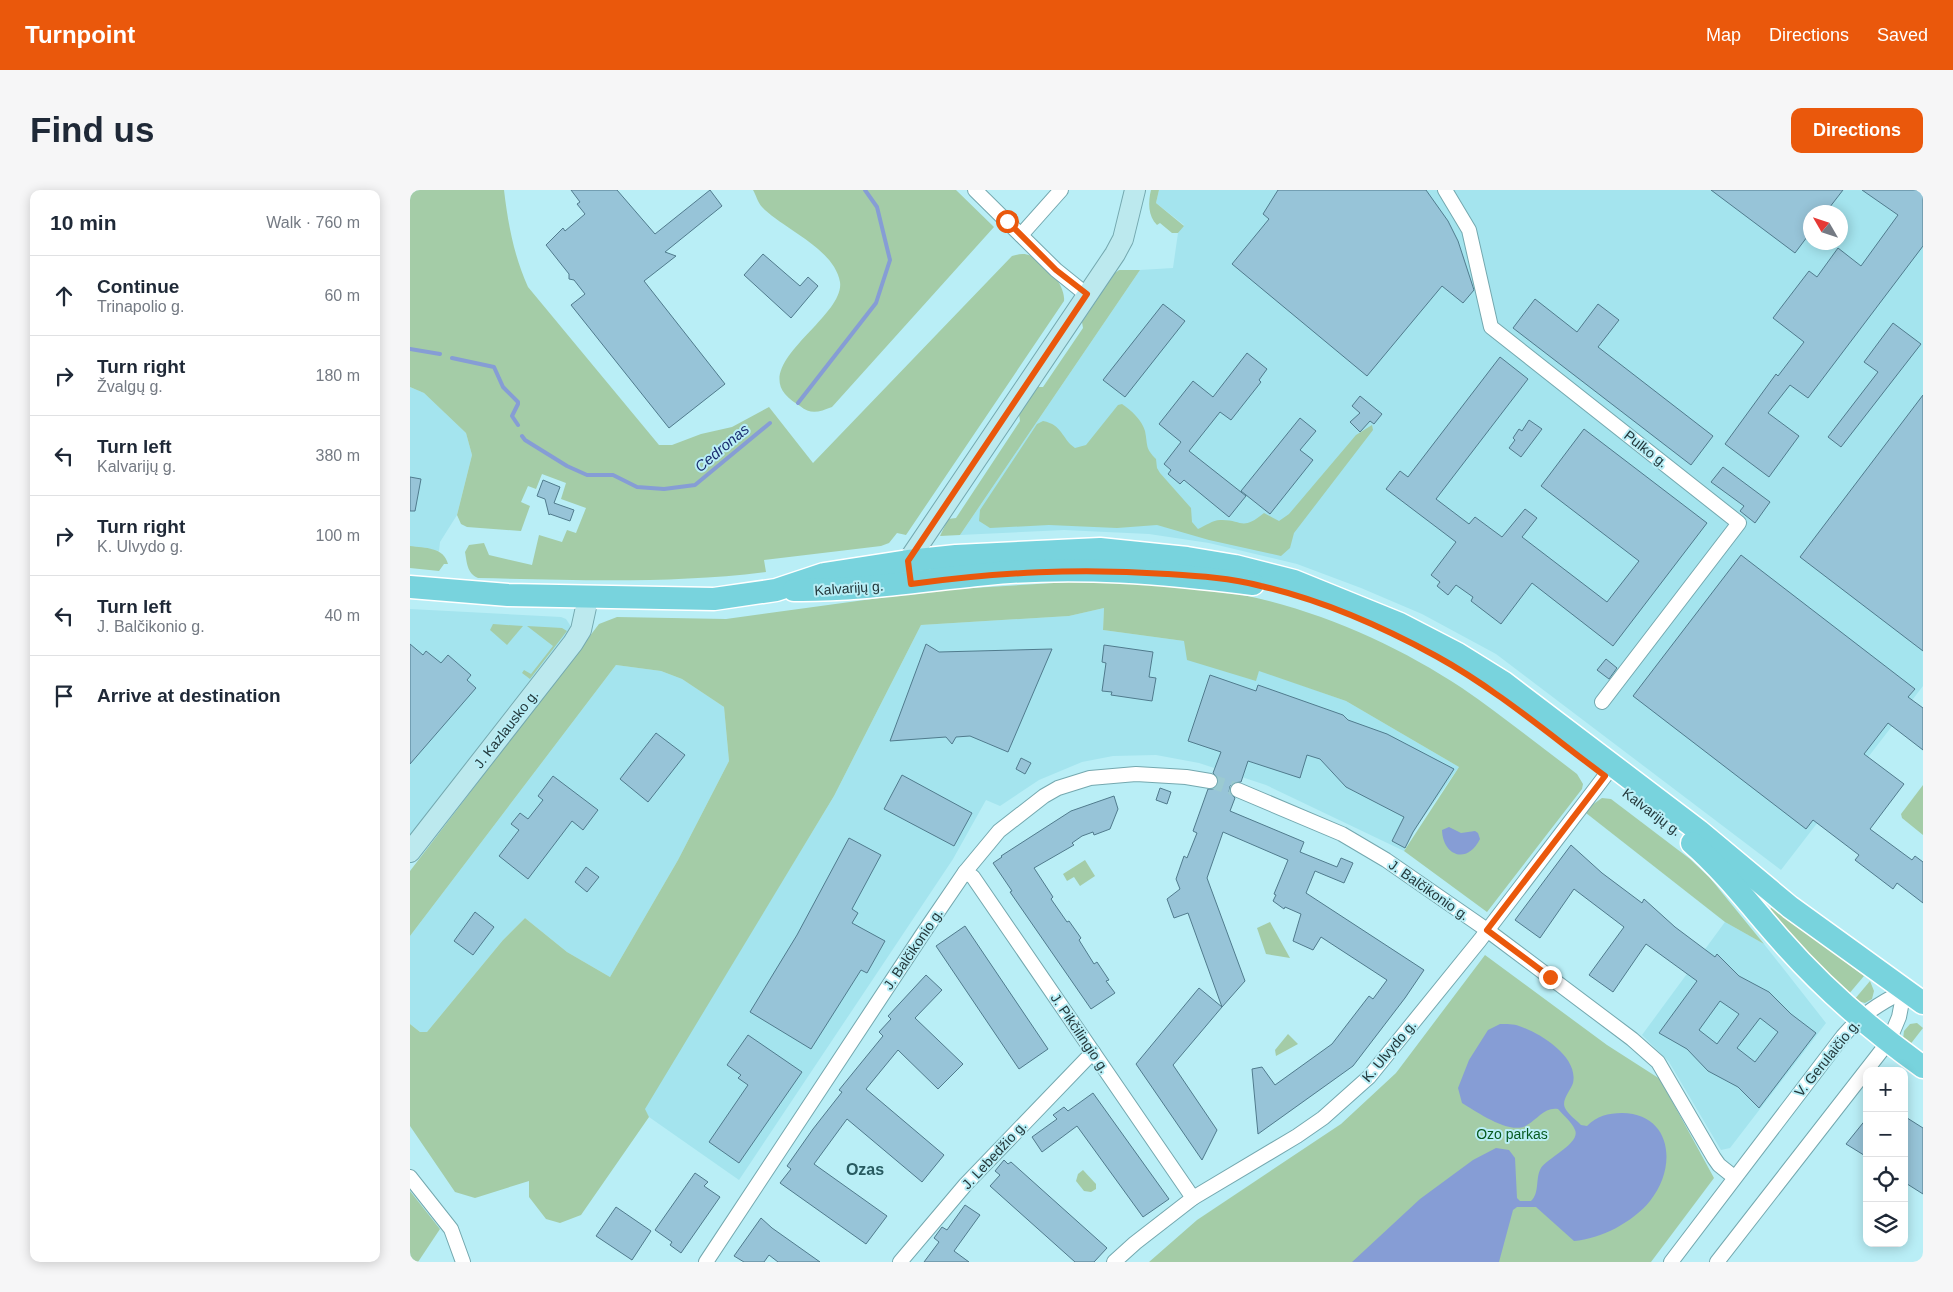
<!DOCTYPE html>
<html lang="en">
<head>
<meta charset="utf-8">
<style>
  :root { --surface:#fff; --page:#f6f6f7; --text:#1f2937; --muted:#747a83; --line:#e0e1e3; --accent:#ea580c }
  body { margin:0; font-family:Helvetica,sans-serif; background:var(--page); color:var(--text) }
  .controls { position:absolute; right:15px; bottom:15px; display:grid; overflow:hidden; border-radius:10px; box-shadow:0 2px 12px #0003 }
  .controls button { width:45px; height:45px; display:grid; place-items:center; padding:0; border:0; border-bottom:1px solid var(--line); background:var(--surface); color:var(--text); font:25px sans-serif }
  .compass { position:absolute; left:1393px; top:15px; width:45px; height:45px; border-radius:50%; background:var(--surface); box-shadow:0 2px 12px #0003; rotate:309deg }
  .stop { position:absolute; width:15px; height:15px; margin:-11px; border:4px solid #ea580c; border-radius:50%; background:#fff }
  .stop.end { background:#ea580c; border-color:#fff; box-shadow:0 1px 5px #0008 }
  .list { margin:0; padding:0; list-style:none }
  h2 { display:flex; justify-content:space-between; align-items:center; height:65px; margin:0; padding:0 20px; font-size:21px }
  h2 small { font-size:16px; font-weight:400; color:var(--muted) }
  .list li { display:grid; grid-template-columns:32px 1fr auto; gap:15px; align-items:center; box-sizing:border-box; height:80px; padding:0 20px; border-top:1px solid var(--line) }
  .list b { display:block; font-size:19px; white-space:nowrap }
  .list p { margin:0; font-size:16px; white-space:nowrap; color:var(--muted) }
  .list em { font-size:16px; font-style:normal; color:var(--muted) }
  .icon { flex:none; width:28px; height:28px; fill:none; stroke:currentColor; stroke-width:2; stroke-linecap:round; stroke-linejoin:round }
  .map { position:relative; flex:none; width:1513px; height:1072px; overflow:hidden; border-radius:10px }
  header { display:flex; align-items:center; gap:30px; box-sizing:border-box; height:70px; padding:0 25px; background:var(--accent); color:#fff }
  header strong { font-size:24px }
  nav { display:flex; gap:28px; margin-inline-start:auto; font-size:18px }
  .intro { display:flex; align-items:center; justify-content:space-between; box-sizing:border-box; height:120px; padding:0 30px }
  h1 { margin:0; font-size:35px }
  .button { padding:12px 22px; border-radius:10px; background:var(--accent); color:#fff; font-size:18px; font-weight:700 }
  main { display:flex; gap:30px; padding:0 30px }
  aside { flex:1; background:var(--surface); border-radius:10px; box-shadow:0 2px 12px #0003 }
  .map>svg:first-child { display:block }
  .built { fill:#a4e4ee; fill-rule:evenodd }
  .green { fill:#a4cca7 }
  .water { fill:#869dd5 }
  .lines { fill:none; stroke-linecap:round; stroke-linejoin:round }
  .stream { stroke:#869dd5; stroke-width:4 }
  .building { fill:#97c4d8; stroke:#507b8d; fill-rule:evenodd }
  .street-tunnel { stroke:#9bcad1; stroke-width:14; stroke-dasharray:14 7; stroke-linecap:butt }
  .street-casing { stroke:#74a8af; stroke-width:16 }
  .secondary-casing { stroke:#74a8af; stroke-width:22 }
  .primary-casing { stroke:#fff; stroke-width:25 }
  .street { stroke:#fff; stroke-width:14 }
  .secondary { stroke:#bce9ee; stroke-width:20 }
  .primary { stroke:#78d3dd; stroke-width:22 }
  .route { stroke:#ea580c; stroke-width:6 }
  .labels { text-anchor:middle; stroke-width:4; stroke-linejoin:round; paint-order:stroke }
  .street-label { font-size:14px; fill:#23383b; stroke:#b9eef6 }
  .park-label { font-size:14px; fill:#075a20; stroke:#b9eef6 }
  .water-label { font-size:15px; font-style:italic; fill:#1a2d6f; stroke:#b9eef6 }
  .quarter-label { font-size:16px; font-weight:bold; fill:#275a60; stroke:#b9eef6 }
</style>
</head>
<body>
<header>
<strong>Turnpoint</strong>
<nav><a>Map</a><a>Directions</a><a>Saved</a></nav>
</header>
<div class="intro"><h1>Find us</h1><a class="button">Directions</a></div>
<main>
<aside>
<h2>10 min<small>Walk · 760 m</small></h2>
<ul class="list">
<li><svg class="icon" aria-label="ahead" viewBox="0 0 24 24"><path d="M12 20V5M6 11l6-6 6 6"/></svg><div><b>Continue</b><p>Trinapolio g.</p></div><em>60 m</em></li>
<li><svg class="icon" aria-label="right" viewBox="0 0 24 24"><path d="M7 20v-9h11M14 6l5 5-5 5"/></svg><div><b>Turn right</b><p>Žvalgų g.</p></div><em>180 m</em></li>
<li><svg class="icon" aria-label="left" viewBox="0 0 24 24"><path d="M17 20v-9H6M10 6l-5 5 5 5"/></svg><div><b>Turn left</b><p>Kalvarijų g.</p></div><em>380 m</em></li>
<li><svg class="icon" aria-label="right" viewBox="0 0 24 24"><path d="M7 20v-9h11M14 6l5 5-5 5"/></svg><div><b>Turn right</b><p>K. Ulvydo g.</p></div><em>100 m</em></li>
<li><svg class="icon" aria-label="left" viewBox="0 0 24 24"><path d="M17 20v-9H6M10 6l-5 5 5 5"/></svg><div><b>Turn left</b><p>J. Balčikonio g.</p></div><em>40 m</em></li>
<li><svg class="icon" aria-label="arrive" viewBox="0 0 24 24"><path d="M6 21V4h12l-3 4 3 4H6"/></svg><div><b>Arrive at destination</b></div></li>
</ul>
</aside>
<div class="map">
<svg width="1513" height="1072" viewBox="0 0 1513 1072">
  <rect width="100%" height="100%" fill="#b9eef6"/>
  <g class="built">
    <path d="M749 0H1513V496L1371 680 1086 464 1012 424 951 398 887 374 799 353 739 344 654 340 550 345 730 80 763 78 768 43 774 35 746 13ZM1400 22H1430V52H1400Z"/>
    <polygon points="0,197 14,203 56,243 62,265 47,325 30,352 29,361 0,356"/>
    <polygon points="694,418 693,440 774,451 846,490 849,480 936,511 1049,577 1008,635 994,661 856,595 789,573 746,565 703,566 672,572 629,590 590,616 576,610 543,669 329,990 239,927 234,919 424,606 511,435 659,426"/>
    <polygon points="0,419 151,427 156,429 162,438 160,443 0,649"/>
    <polygon points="206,475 251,481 272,489 314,517 319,571 268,670 200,787 157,762 115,728 93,750 17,842 10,842 0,834 0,746"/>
    <polygon points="1315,732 1354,754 1416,833 1320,958 1311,960 1259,872 1232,845"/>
  </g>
  <g class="green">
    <path d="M0 0H94C98 34 104 66 118 97L249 255H262L291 244 322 237 359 217 403 273 602 66C608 64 615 63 621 66 635 72 656 95 654 111L496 345 487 343 479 353 471 356 354 370 356 382C261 394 164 390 68 388 57 383 57 373 55 362L59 355 74 353 79 365 122 375 129 345 152 352 157 340 166 343 176 318 151 309 156 293 132 284 126 299 118 296 111 312 120 316 111 341 57 337 51 334 47 325 62 265 56 243 14 203 0 197Z"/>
    <path d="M343 0H546L584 37 422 217C409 222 401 225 390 216 385 213 379 209 375 204 347 170 435 126 430 92 424 58 373 39 352 17 348 13 346 5 343 0Z"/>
    <path d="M741 0H749L746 13 774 36 768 43H762L750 33 747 35C738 26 738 12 741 0Z"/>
    <polygon points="709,80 730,80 550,345 530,346 538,329 546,328 610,231 609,224 628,197 633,197 673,138 672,132 705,83"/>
    <path d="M712 214C721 220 732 230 735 241 738 256 735 258 746 269L747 278 750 283 781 318 782 332 788 339C795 336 803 330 810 330 832 329 831 342 854 323L869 331 879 324 946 245 962 235 963 240 884 343 880 358 871 366 799 350 747 335 707 338 639 335 580 338 569 331 570 320 627 234 633 231C653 235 651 248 665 258L676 255 708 215Z"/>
    <path d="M0 356C15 358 34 357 38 374H34L29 381 0 378Z"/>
    <path d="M677 391C719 392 761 395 802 400 886 410 982 451 1052 498 1091 525 1129 555 1167 584L1173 594 1172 599 1077 722 994 661 1049 577 936 511 849 481 846 491 777 470 774 451 693 440 694 418 659 426 511 435 424 606 235 919 239 927 171 1025 150 1033 136 1029 119 1007V991L65 1008 45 1002 0 936V834L10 842H17L93 750 115 728 157 762 200 787 268 670 319 571 314 517 272 489 251 481 206 475 0 746V681L189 434 207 427 316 429 528 400Z"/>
    <polygon points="83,434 113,436 97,455 80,440"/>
    <polygon points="117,436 152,438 157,441 120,489 112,483 114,480 121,484 143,456"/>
    <polygon points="1513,595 1513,645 1492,628 1491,624"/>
    <polygon points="1192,608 1201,609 1280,669 1300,688 1354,754 1315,732 1176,623 1182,615"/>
    <polygon points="675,670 685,686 670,696 664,687 657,691 653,684"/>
    <polygon points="1362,716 1454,786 1438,805 1359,722"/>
    <polygon points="860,732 880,768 856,764 847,738"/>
    <polygon points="1075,765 1197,855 1250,889 1304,988 1241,1072 739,1072 787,1030 931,934 986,883"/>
    <polygon points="1460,791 1464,801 1462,809 1455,813 1444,810"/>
    <polygon points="1507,833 1513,838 1499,856 1493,849 1494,841 1500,834"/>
    <polygon points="878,844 888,854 866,866 865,860"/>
    <polygon points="673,980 686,994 686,999 681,1002 674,1001 666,991 668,984"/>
    <polygon points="0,1001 30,1039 8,1072 0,1072"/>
  </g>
  <g class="water">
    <path d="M1039 637 1051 643 1065 641 1068 643 1070 649C1057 675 1033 666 1032 640Z"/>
    <path d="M1090 834C1096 834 1104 834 1109 836 1130 843 1169 867 1163 893 1161 900 1151 910 1155 918 1158 924 1166 930 1171 935L1177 936C1187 926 1198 923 1212 923 1263 924 1267 978 1240 1011 1223 1032 1191 1049 1164 1051L1126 1017H1107L1103 1020 1089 1072H942L1010 1009 1063 970 1086 958 1099 960 1105 968 1107 1008 1110 1011H1121C1130 1003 1125 988 1131 978 1137 968 1171 953 1165 940 1162 932 1153 925 1148 919 1134 917 1128 929 1117 935 1101 946 1067 922 1052 913L1048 898 1059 870 1078 840Z"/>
  </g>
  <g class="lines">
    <g class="stream">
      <polyline points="0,159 30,164"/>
      <polyline points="42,168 84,177 93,197 108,212 108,214 102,226 108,235"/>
      <polyline points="388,213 466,113 480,70 467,17 455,0"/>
      <polyline points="112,246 115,250 157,276 177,285 203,285 227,297 254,299 285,295 360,233"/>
    </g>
  </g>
  <g class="building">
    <polygon points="161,0 207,0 245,44 300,0 312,16 255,62 266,66 234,91 315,194 259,238 161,115 175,104 164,90 159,89 159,84 136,55 153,38 155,41 175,24 167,14 170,12"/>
    <polygon points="868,0 1016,0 1038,31 1048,51 1064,100 1053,113 1032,96 957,186 822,74 859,29 853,24"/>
    <polygon points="1301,0 1433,0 1416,22 1400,22 1400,43 1385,63"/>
    <polygon points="1452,0 1513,0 1513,56 1398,208 1380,195 1358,223 1389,246 1359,287 1315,254 1366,184 1368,186 1394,152 1363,128 1399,81 1407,87 1428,58 1451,76 1488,25"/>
    <polygon points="353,64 390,96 398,87 408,96 381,128 334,85"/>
    <polygon points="1125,109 1167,142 1188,114 1209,130 1188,157 1303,246 1281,275 1103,138"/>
    <polygon points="753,114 775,131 715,207 693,190"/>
    <polygon points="1483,133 1511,154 1431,257 1418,247 1468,182 1454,172"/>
    <polygon points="837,163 857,179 849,190 851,192 821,230 810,222 779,261 836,306 819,327 774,290 770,294 758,284 761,280 754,274 771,252 749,234 783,191 803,207"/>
    <polygon points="1090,167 1118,189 1026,309 1059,334 1065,327 1092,347 1115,319 1127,328 1112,347 1197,412 1229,371 1131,296 1174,239 1297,333 1203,456 1122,393 1091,434 1061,411 1063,407 1046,395 1038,405 1027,396 1030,392 1021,385 1046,352 976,299 990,281 998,287"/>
    <polygon points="1513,205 1513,461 1390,367"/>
    <polygon points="950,206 972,224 964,234 960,231 950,242 940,232 950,223 942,216"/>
    <polygon points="890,228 906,241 890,260 903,270 860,324 831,301"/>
    <polygon points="1119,230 1132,239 1111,267 1099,258 1105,250 1103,248 1109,239 1112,241"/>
    <polygon points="1313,277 1360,312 1345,333 1330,321 1334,316 1301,292"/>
    <polygon points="0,287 11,289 5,321 0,321"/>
    <polygon points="133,290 150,297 144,313 164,320 160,331 140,324 139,325 135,309 127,306"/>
    <polygon points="1331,365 1505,499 1498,507 1513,518 1513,560 1478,533 1454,564 1494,594 1460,639 1502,670 1505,666 1513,672 1513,713 1487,693 1483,699 1445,670 1449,665 1403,630 1396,639 1223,506"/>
    <polygon points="0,454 13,465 16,461 31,473 38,465 61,485 57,490 66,498 0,574"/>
    <polygon points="516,454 529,462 642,459 598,562 560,546 546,547 542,554 536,547 480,551"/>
    <polygon points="694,455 743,462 739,487 746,488 742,511 701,505 702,502 692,501 696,473 692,472"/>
    <polygon points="1196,469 1207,478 1199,489 1187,480"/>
    <polygon points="800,485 846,501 848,495 933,525 938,530 977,544 1044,579 1003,642 995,658 982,651 994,627 936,597 910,569 897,565 890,588 838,571 831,592 823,593 820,596 819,602 825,608 820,621 894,652 890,662 927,677 931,668 943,673 934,693 905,681 896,703 1014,780 995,808 943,876 848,944 842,879 852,877 865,895 922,854 959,806 963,809 977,790 911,747 903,760 883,751 891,724 875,717 874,719 863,711 866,705 864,704 878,670 813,642 797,688 835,791 812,817 778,723 764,728 757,709 770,699 766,689 774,666 777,668 787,643 783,641 798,599 804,599 808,593 808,588 803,583 811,562 778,551"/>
    <polygon points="246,543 275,565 238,612 210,589"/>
    <polygon points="611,568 621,573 615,584 606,579"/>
    <polygon points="492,585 562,623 544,656 474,619"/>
    <polygon points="143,586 188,620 173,640 162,631 118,689 89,666 109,640 101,634 110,623 118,629 133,610 128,606"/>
    <polygon points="750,598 761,602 757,614 746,610"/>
    <polygon points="704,606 708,619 700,639 684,645 683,642 672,646 662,653 664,655 624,678 643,707 641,709 657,732 659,731 671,748 669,750 684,774 687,772 699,790 696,791 705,803 681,819 600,702 602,701 583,673 592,667 591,666 661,621"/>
    <polygon points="439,648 471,665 442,719 448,723 442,733 475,751 457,783 451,780 401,859 340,822 387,745"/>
    <path d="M1161 655 1192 683 1232 713 1234 709 1265 737 1305 767 1307 764 1329 786 1359 802 1381 824 1406 843 1349 918 1328 897 1298 881 1277 859 1249 843 1287 791 1236 754 1203 802 1179 785 1214 737 1164 699 1130 748 1105 730ZM1310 811 1329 824 1307 854 1289 840ZM1350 828 1368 842 1345 872 1327 858Z"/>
    <polygon points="176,677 189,687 177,702 165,692"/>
    <polygon points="65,722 84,737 63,765 44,751"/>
    <polygon points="555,736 638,859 609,879 526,756"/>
    <polygon points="516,785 532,800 505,828 553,874 528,899 488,860 456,899 534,965 512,992 437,929 404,974 477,1026 456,1054 370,993 381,979 377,976 403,939 432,902 429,900 473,846 469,842 481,829 478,826"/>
    <polygon points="789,798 812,817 763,875 807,940 792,970 726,874"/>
    <polygon points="338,845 392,882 329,973 299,952 338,895 328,888 331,885 317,875"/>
    <polygon points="683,903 759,1009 733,1027 667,936 632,962 622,947 647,929 643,925 654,917 658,921"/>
    <polygon points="1494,926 1513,938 1513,1004 1494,992"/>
    <polygon points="1457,928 1457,967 1436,954"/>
    <polygon points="594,970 598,974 601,972 697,1058 684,1072 665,1072 580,996 590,985 585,981"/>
    <polygon points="285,983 298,992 294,996 310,1007 271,1063 260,1055 262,1052 245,1040"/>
    <polygon points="555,1015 570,1025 544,1061 559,1072 514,1072 529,1052 524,1048 532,1037 537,1040"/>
    <polygon points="206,1017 241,1041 222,1070 186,1046"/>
    <polygon points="351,1028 362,1038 410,1072 368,1072 359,1065 354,1072 334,1072 324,1066"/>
  </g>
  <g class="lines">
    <polyline class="street-tunnel" points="800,591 828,600"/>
    <g class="street-casing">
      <g id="street">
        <polyline points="565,0 646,80 677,105"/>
        <polyline points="1035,0 1059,40 1081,137 1329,333 1192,512"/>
        <polyline points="611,45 651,0"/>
        <polyline points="828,600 932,644 976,670 1077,740 1222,849 1248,872 1304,968 1309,975 1324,987"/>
        <polyline points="555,682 563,687 783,1008"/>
        <polyline points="0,987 41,1039 53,1072"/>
        <polyline points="296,1072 512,745 555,682 589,641 634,606 648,598 680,588 726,584 776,587 800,591"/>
        <polyline points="490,1072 556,994 683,862"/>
        <polyline points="704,1072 725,1053 783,1008 887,946 913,928 959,887 1070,750 1195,586"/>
        <path d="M1261 1072 1433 846C1451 825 1470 813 1494 801"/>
        <polyline points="1307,1072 1479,851 1489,827 1494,801"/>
      </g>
    </g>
    <g class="secondary-casing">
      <g id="secondary">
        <polyline points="499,383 498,371 705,64 713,49 725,0"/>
        <polyline points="0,662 163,453 171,440 178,408"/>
      </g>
    </g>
    <g class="primary-casing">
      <g id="primary">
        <polyline points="0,397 98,405 304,409 366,400 414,384 498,371 546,366 690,359 777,368 825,376 884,391 990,434 1048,464 1093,492 1289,641 1380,717 1513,813"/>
        <path d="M384 400C449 401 513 390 577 384 666 375 755 383 843 394"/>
        <path d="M1282 653C1315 682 1340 715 1369 748 1411 796 1461 840 1513 877"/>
      </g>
    </g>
    <use href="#street" class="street"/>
    <use href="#secondary" class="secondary"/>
    <use href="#primary" class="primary"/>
  </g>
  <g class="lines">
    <path class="route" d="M597 31 646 80 677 104 498 371 501 394C589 382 668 378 757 384 788 386 820 388 851 396 912 410 971 436 1026 466 1086 499 1140 545 1195 586L1077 740 1140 787"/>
  </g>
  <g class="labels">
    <g class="street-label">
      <text transform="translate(1236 259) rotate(38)" y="5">Pulko g.</text>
      <text transform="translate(439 398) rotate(-4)" y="5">Kalvarijų g.</text>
      <text transform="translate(96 539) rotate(-52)" y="5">J. Kazlausko g.</text>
      <text transform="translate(1242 622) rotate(37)" y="5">Kalvarijų g.</text>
      <text transform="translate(1019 700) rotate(35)" y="5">J. Balčikonio g.</text>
      <text transform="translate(503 759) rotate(-56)" y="5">J. Balčikonio g.</text>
      <text transform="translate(670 843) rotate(56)" y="5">J. Pikčilingio g.</text>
      <text transform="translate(979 861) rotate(-50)" y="5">K. Ulvydo g.</text>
      <text transform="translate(1417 868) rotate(-51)" y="5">V. Gerulaičio g.</text>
      <text transform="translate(584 965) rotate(-47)" y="5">J. Lebedžio g.</text>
    </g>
    <g class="park-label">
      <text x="1102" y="949">Ozo parkas</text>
    </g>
    <g class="water-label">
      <text transform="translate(312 258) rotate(-40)" y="5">Cedronas</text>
    </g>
    <g class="quarter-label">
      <text x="455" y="985">Ozas</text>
    </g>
  </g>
</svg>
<div class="controls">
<button>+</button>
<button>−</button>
<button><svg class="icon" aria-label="locate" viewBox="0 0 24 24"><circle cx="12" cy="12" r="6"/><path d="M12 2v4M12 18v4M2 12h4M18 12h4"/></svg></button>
<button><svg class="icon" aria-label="layers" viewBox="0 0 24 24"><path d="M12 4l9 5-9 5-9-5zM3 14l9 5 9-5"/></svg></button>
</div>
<svg class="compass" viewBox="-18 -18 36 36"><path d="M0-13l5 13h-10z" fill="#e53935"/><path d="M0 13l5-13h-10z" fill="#747a83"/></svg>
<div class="stop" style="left:597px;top:31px"></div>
<div class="stop end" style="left:1140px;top:787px"></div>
</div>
</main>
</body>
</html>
